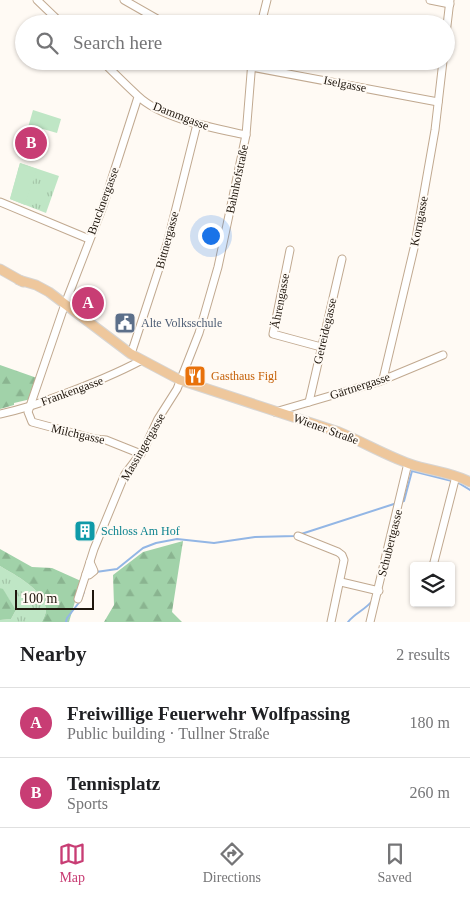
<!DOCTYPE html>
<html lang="en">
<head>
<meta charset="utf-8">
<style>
  :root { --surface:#fff; --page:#f2f2f2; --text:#202124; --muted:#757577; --line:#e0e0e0; --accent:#c83d74 }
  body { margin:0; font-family:Georgia,serif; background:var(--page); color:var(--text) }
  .controls { position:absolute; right:15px; bottom:15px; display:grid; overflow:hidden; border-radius:5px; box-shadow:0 1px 4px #0004 }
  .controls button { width:45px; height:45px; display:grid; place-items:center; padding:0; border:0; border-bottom:1px solid var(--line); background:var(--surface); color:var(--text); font:25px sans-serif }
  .scale { position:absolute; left:15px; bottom:12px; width:79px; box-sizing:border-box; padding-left:5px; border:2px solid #1f160d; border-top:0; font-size:14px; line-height:18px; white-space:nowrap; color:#1f160d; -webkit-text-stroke:4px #fffaf4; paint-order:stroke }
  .you { position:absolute; left:210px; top:235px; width:18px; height:18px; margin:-12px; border:4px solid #fff; border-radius:50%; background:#1a73e8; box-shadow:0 0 0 8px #1a73e833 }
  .badge { display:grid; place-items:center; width:32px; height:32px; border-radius:50%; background:var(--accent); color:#fff; font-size:16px; font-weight:700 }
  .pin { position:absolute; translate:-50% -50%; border:2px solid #fff; box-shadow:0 1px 5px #0006 }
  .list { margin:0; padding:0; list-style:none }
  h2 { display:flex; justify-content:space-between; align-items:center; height:65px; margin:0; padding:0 20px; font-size:21px }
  h2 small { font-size:16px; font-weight:400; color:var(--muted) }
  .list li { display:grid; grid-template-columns:32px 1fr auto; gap:15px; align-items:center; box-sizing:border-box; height:70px; padding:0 20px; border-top:1px solid var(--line) }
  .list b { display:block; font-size:19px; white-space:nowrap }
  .list p { margin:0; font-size:16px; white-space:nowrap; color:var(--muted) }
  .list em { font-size:16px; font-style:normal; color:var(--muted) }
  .icon { flex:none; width:28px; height:28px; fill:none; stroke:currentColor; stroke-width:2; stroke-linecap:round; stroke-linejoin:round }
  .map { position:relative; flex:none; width:470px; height:622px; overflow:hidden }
  .search { position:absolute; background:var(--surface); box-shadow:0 1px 4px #0004; left:15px; right:15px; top:15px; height:55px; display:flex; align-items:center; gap:12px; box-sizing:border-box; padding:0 18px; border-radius:28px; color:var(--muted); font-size:19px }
  .sheet { height:205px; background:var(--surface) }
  nav { display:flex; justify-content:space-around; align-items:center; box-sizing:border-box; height:70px; border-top:1px solid var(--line); background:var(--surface); font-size:14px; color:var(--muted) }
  nav a { display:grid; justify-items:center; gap:2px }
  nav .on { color:var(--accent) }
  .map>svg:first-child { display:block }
  .grass { fill:url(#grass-tufts) }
  .forest { fill:url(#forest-firs) }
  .garden { fill:#bfe6c5 }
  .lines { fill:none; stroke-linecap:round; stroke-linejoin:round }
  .stream { stroke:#93b6e5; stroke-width:2 }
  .minor-casing { stroke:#c1a990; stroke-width:9 }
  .major-casing { stroke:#d7d5d3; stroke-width:11 }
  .minor { stroke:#fff; stroke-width:7 }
  .major { stroke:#eec79c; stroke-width:9 }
  .labels { text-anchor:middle; stroke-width:4; stroke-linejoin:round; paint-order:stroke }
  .street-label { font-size:12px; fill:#1f160d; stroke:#fffaf4 }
  .service-label { font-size:12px; fill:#4e5e75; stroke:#fffaf4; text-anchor:start }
  .food-label { font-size:12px; fill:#c56008; stroke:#fffaf4; text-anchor:start }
  .culture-label { font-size:12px; fill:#0d838f; stroke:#fffaf4; text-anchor:start }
</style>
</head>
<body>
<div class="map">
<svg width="470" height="622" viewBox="0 0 470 622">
  <defs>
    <pattern id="grass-tufts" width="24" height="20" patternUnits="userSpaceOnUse" patternTransform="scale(1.25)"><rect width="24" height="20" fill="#bfe6c5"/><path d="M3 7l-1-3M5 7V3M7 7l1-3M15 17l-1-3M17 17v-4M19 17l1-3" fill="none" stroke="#a4c5a8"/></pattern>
    <pattern id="forest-firs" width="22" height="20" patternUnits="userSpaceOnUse" patternTransform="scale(1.25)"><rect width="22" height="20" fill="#a1d2a9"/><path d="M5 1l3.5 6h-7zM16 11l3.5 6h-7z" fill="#8ab490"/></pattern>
  </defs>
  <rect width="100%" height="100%" fill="#fffaf4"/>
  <g class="grass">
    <polygon points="20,163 59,176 46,213 10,199"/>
    <path d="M0 566C15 575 45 590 46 610 46 614 43 619 42 622H0V620L11 619 16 610 3 590 0 588Z"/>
  </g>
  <g class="forest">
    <polygon points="0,365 37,378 31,399 14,403 14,405 0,409"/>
    <polygon points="183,541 172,612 182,622 104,622 114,605 113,575 143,552"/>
    <path d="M0 549 32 567 52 568 81 581 69 622H42C43 619 46 614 46 610 45 590 15 575 0 566Z"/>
    <polygon points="0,588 3,589 16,610 11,619 0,620"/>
  </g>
  <g class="garden">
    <polygon points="33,110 61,119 57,133 43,129 35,157 21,152"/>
    <polygon points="20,163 37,169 25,205 10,199"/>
  </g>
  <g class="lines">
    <g class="stream">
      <polyline points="457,482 470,490"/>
      <polyline points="401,502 404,501 412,471 452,481"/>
      <polyline points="96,572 117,569 143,548 156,543 177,539 214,543 255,537 295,536 397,503"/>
      <polyline points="66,622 67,618 81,600 84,592"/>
      <path d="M348 622C355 613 365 610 372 601"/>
    </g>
    <g class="minor-casing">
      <g id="minor">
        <polyline points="37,0 62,24"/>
        <polyline points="124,0 166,24"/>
        <polyline points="430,0 450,4"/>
        <polyline points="261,24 267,0"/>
        <polyline points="446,34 450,0"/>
        <path d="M102 61C114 73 126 85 138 96 162 119 214 128 246 135"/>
        <polyline points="239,61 251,67 438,102"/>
        <polyline points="138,97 103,206 65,304 28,412 32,422 95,439 106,440 141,454"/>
        <polyline points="0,202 89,239"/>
        <polyline points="290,250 273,334 321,347"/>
        <polyline points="131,354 167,244 197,124"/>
        <polyline points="383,379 415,244 435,130 443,61"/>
        <polyline points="309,402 342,259"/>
        <polyline points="275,412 378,382 443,355"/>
        <path d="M0 414C19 410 38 404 56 397 86 386 114 375 142 360"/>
        <polyline points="298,536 338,552 342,555 344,560 331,622"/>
        <polyline points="433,566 456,476"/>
        <polyline points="86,574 89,575 94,571 90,562"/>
        <polyline points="341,582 379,591"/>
        <polyline points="78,599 94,549 125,474 144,449 158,419 177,389 199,333 218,267 246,135 252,61"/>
        <polyline points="370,622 408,463"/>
      </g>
    </g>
    <g class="major-casing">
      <g id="major">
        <polyline points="0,269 23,282"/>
        <path d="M19 280 36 285 49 292 131 354 180 380 339 432C363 442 385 455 410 464 430 471 451 472 470 482"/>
      </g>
    </g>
    <use href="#minor" class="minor"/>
    <use href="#major" class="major"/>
  </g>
  <defs>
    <g id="civic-square" transform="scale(1.125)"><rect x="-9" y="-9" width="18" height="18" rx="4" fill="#5c6f8a" stroke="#fffaf4"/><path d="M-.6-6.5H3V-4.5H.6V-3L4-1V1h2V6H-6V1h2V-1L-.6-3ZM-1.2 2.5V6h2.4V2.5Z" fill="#fff"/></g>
    <g id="restaurant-square" transform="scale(1.125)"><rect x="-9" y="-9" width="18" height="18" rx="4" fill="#e8710a" stroke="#fffaf4"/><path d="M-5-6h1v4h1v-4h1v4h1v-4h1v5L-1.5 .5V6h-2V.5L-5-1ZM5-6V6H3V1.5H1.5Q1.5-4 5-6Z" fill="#fff"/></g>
    <g id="building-square" transform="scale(1.125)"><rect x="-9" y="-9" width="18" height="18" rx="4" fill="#0f9aa8" stroke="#fffaf4"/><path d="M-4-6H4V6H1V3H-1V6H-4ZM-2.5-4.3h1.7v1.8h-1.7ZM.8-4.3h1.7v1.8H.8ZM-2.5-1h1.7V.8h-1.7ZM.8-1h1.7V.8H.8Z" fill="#fff"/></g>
  </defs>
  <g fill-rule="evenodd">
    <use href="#civic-square" x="125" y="323"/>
    <use href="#restaurant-square" x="195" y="376"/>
    <use href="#building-square" x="85" y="531"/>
  </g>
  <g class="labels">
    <g class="street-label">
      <text transform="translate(345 84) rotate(11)" y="4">Iselgasse</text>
      <text transform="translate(181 116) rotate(21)" y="4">Dammgasse</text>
      <text transform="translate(237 179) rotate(-78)" y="4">Bahnhofstraße</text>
      <text transform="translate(103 201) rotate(-70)" y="4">Brucknergasse</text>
      <text transform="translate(419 221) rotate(-79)" y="4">Korngasse</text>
      <text transform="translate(167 240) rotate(-75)" y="4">Bittnergasse</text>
      <text transform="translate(280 301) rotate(-79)" y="4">Ährengasse</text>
      <text transform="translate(325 331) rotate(-77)" y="4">Getreidegasse</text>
      <text transform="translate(360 386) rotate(-18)" y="4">Gärtnergasse</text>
      <text transform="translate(72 391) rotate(-20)" y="4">Frankengasse</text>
      <text transform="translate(326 429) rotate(20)" y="4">Wiener Straße</text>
      <text transform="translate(78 434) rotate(13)" y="4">Milchgasse</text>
      <text transform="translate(143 447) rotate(-60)" y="4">Massingergasse</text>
      <text transform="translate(390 543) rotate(-76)" y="4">Schubertgasse</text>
    </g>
    <g class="service-label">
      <text x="141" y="327">Alte Volksschule</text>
    </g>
    <g class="food-label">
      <text x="211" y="380">Gasthaus Figl</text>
    </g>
    <g class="culture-label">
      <text x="101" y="535">Schloss Am Hof</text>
    </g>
  </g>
</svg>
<div class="controls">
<button><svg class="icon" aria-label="layers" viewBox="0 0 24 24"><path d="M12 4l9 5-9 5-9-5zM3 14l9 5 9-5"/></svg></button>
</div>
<div class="scale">100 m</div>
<div class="you"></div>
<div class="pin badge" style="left:88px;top:303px">A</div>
<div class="pin badge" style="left:31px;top:143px">B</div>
<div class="search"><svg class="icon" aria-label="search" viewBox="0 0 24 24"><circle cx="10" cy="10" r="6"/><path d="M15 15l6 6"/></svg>Search here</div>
</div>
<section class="sheet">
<h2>Nearby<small>2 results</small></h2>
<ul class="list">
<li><span class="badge">A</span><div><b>Freiwillige Feuerwehr Wolfpassing</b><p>Public building · Tullner Straße</p></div><em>180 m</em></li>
<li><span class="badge">B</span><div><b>Tennisplatz</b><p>Sports</p></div><em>260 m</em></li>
</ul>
</section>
<nav>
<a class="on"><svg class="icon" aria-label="map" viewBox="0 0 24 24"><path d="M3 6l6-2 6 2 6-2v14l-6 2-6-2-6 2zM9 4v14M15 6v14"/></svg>Map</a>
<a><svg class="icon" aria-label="directions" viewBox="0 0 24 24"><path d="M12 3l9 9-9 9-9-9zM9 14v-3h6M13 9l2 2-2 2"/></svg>Directions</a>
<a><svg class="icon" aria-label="saved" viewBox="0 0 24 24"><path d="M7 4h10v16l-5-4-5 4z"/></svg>Saved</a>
</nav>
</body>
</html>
